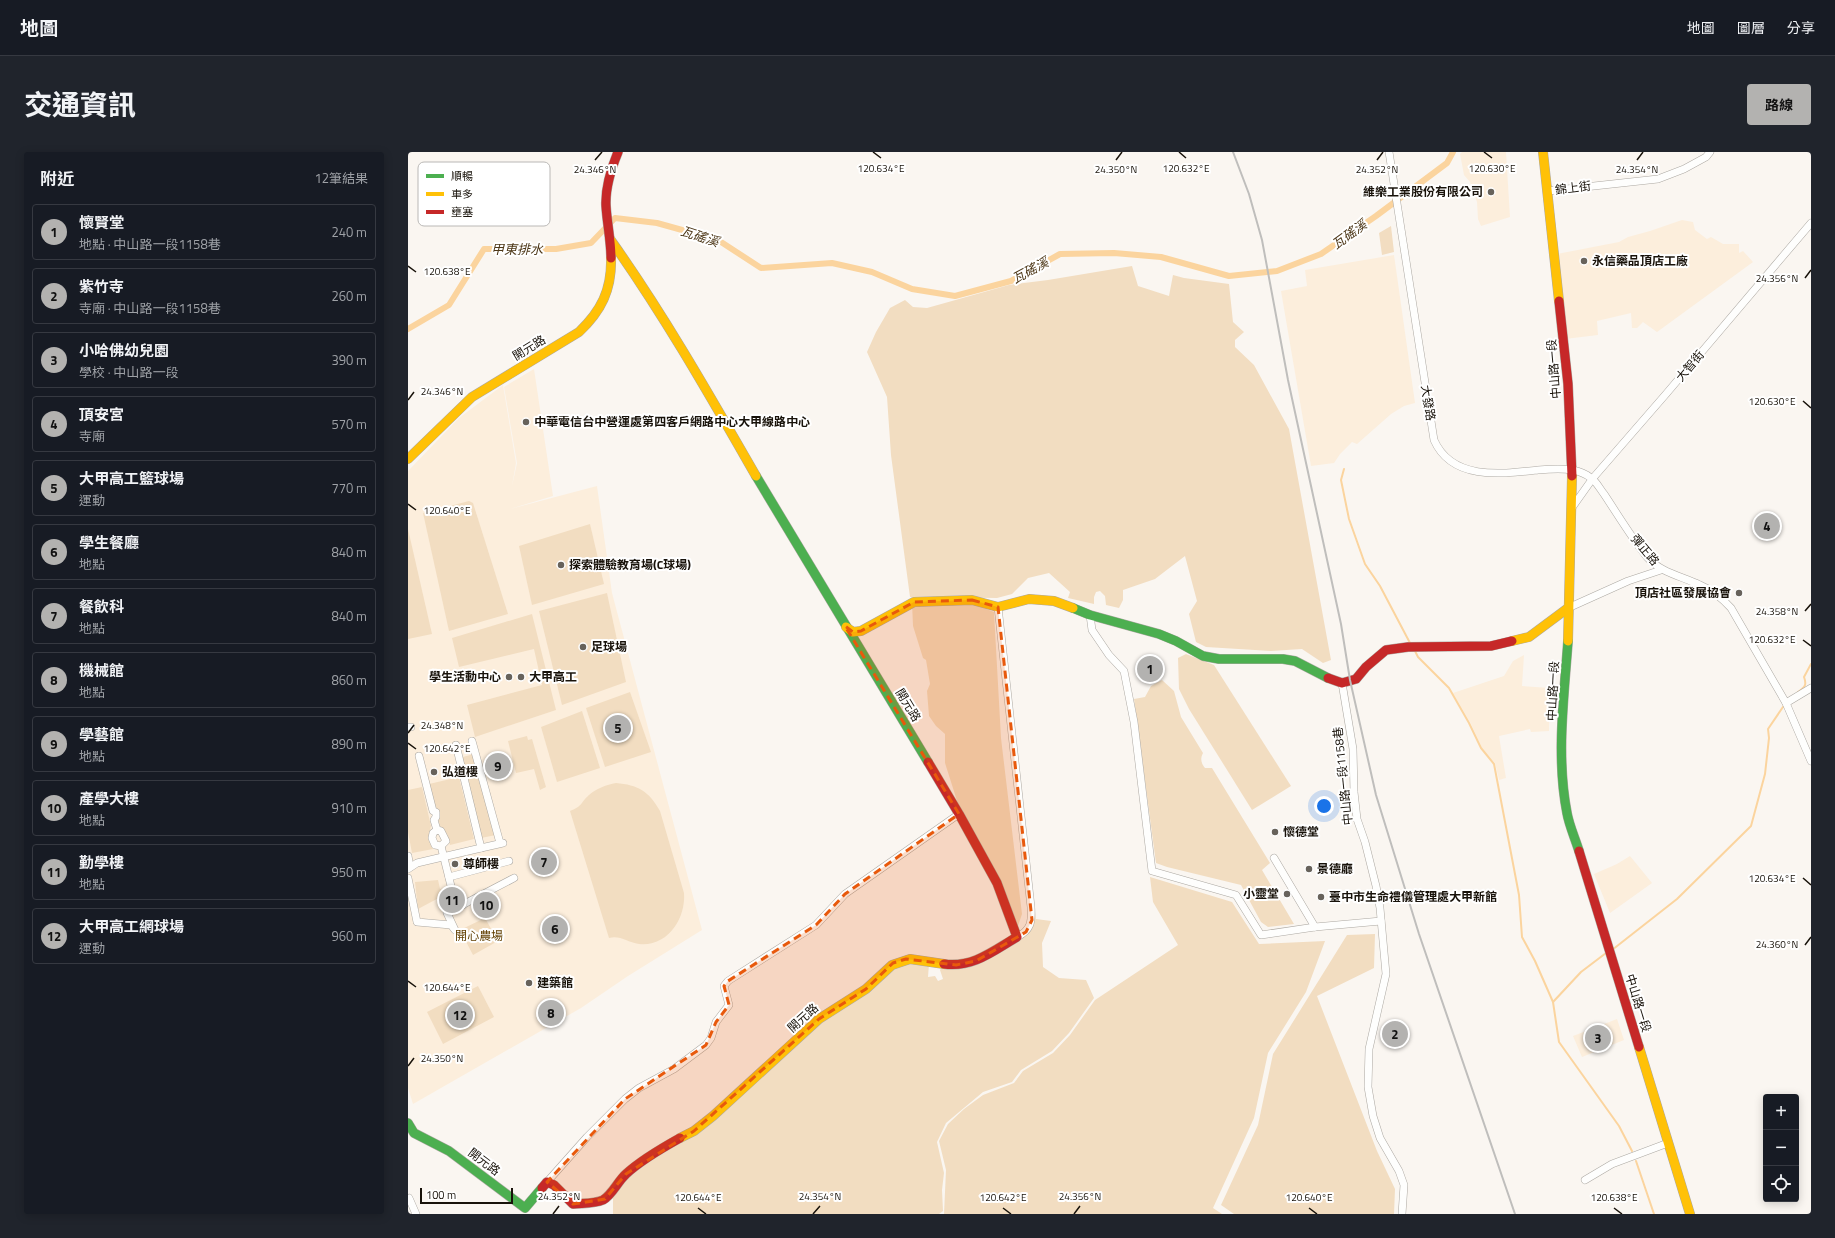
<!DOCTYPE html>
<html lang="zh-TW">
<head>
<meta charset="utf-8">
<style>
  :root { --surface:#171b24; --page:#20242c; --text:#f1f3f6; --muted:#9ea1a6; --line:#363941; --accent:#b3b2b0 }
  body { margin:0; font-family:"Titillium Web","Noto Sans TC",sans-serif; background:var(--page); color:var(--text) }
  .controls { position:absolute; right:12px; bottom:12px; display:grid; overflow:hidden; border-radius:4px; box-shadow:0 2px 10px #0003 }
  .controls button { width:36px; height:36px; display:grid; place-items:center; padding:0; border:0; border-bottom:1px solid var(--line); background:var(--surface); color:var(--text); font:20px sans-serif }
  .scale { position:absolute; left:12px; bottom:10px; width:93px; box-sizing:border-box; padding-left:4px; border:2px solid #18120a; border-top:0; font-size:11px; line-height:14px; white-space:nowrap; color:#18120a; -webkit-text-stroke:3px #fff; paint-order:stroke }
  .you { position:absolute; left:916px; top:654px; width:14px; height:14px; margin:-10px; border:3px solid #fff; border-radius:50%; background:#1a73e8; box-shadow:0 0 0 6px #1a73e833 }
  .badge { display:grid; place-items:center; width:26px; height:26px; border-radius:50%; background:var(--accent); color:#111; font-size:13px; font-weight:700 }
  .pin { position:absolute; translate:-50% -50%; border:2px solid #fff; box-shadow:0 1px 4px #0006 }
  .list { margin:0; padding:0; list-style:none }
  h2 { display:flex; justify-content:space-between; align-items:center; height:52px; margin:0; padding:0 16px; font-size:17px }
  h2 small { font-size:13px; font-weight:400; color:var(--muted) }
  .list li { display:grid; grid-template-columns:26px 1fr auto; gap:12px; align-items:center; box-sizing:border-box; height:56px; margin:0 8px 8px; padding:0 8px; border:1px solid var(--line); border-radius:4px }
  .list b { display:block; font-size:15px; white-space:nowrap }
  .list p { margin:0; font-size:13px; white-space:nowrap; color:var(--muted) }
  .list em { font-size:13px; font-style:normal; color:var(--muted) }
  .icon { flex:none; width:22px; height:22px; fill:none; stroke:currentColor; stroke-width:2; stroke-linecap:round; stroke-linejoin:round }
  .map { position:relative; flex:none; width:1403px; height:1062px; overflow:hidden; border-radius:4px }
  header { display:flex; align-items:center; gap:24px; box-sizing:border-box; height:56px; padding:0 20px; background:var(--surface); border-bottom:1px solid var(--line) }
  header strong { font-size:19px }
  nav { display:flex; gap:22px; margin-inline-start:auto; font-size:14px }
  .intro { display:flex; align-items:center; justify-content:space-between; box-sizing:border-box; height:96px; padding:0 24px }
  h1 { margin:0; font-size:28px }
  .button { padding:10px 18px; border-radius:4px; background:var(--accent); color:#111; font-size:14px; font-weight:700 }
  main { display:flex; gap:24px; padding:0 24px }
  aside { flex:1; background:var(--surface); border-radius:4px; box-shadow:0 2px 10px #0003 }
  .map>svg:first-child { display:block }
  .built { fill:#fceedc }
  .green { fill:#f2ddc1 }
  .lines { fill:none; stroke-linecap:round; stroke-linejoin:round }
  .stream { stroke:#fbd49e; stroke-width:2 }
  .canal { stroke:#fbd49e; stroke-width:6 }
  .street-casing { stroke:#aca8a2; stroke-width:8 }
  .fast-casing { stroke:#aca8a2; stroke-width:10 }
  .slow-casing { stroke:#aca8a2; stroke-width:10 }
  .jam-casing { stroke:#aca8a2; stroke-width:10 }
  .street { stroke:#fefefd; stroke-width:7 }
  .fast { stroke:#4caf50; stroke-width:9 }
  .slow { stroke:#ffc107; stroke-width:9 }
  .jam { stroke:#c62828; stroke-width:9 }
  .rail { stroke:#bfbebc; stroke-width:2 }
  .marked { fill:#e8590c; fill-opacity:0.2; stroke:#e8590c; stroke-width:3; stroke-dasharray:8 5; stroke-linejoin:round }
  .ticks { fill:none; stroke:#18120a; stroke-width:1.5 }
  .poi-dot { fill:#67625b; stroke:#fff; stroke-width:1.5 }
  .labels { text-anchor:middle; stroke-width:4; stroke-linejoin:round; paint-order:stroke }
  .street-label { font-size:12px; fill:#18120a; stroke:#fff }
  .poi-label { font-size:12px; font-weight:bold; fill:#18120a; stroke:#fff; text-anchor:start }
  .park-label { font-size:12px; fill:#613f00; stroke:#fff }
  .water-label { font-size:13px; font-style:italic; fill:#4d3717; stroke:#fff }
  .key { fill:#fff; stroke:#bab8b6; stroke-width:1 }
  .key-label { font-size:11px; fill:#18120a }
  .ticks-label { font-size:10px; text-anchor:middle; fill:#18120a; stroke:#fff; stroke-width:4; stroke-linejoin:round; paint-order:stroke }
</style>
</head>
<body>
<header>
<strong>地圖</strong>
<nav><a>地圖</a><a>圖層</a><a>分享</a></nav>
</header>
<div class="intro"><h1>交通資訊</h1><a class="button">路線</a></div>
<main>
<aside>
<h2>附近<small>12筆結果</small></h2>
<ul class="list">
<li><span class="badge">1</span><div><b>懷賢堂</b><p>地點 · 中山路一段1158巷</p></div><em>240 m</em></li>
<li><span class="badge">2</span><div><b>紫竹寺</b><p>寺廟 · 中山路一段1158巷</p></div><em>260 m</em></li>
<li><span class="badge">3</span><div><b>小哈佛幼兒園</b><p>學校 · 中山路一段</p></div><em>390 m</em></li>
<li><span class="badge">4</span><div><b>頂安宮</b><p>寺廟</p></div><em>570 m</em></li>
<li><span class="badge">5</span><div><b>大甲高工籃球場</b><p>運動</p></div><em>770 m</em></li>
<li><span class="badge">6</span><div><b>學生餐廳</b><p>地點</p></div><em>840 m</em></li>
<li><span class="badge">7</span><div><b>餐飲科</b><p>地點</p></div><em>840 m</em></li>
<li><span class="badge">8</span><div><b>機械館</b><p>地點</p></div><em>860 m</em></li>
<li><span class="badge">9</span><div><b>學藝館</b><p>地點</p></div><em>890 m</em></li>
<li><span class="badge">10</span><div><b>產學大樓</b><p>地點</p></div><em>910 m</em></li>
<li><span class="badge">11</span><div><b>勤學樓</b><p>地點</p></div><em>950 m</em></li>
<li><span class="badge">12</span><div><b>大甲高工網球場</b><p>運動</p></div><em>960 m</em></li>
</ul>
</aside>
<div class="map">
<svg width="1403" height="1062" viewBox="0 0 1403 1062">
  <rect width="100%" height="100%" fill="#faf6f1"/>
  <g class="built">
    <polygon points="1054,0 1098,0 1102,65 1073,74 1070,67 1069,50 1062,30 1056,23 1052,2"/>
    <polygon points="1274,68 1285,70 1287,78 1299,87 1303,85 1315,92 1331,92 1331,101 1335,99 1345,110 1249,180 1235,170 1229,176 1224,176 1223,161 1189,169 1190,183 1157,187 1149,102 1211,90 1220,85 1242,79"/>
    <polygon points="986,103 1007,251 996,254 983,262 949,292 944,290 932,302 926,311 903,314 873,139 899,134 897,118"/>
    <polygon points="126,217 145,344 102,357 189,334 204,441 294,778 220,824 173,856 5,952 0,936 0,319 51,266 95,233 108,311 104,334 109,311 96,235"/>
    <polygon points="1116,503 1114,534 1142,536 1141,579 1123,580 1122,577 1091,584 1098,626 1091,628 1087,611 1074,596 1063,572 1045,541 1096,524 1105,509"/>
    <polygon points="1222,704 1244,731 1202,761 1186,722 1209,712"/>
    <polygon points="1209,867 1216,888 1174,905 1165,884"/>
  </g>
  <g class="green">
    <polygon points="983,74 986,100 974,103 971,81"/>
    <polygon points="724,114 730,134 761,144 765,123 776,126 821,132 825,170 836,180 827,188 827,195 846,213 881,277 923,508 915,511 894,497 863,499 798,495 788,490 781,462 789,449 777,404 747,427 715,438 715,448 711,456 698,453 697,444 692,439 688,440 686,445 686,452 660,446 662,440 641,421 620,426 604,442 589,446 502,445 483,303 479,245 459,200 468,180 482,156 497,148 505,155 519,156 601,133 640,128"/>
    <polygon points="61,349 65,351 100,462 41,479 15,361"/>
    <polygon points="182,372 196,432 124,453 111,394"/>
    <polygon points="0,377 24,482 0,487"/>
    <polygon points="199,441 218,530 154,553 131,459"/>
    <polygon points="561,450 586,460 593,586 614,762 610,774 605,775 550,652 537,611 537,582 528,574 521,564 519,539 522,532 518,508 515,506 505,474 504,451"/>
    <polygon points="124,462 148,558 67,585 59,553 134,533 126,497 51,515 44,486"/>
    <polygon points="778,502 806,513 883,634 844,658 781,557 771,537 770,506"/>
    <path d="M754 528 766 539 773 565 795 601C792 607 793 611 797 616H804L862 711 854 718 886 772 860 775 853 770 833 733 759 715 748 711 726 547 737 545 743 534Z"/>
    <polygon points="222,540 243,600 197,615 178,556"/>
    <polygon points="174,559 192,616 149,630 133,575"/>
    <polygon points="119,584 120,588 124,587 138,635 132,638 126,617 108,621 100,589"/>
    <polygon points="66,602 88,683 73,686 51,606"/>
    <polygon points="51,625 66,687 42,693 39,682 32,674 21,632"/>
    <path d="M208 631C230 633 241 639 252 659L276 741C278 766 260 795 231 792 219 790 212 783 201 786L162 659C175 654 172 651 181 643 189 636 198 633 208 631Z"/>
    <polygon points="14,635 23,674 20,687 25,697 4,701 0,680 0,638"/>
    <polygon points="619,705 628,767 643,769 634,791 635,815 651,826 678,828 686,846 661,881 644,899 613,918 604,930 575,940 538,971 529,990 536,1021 534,1038 535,1059 531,1062 205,1062 205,1042 241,1001 307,960 402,869 455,839 479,816 501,811 521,812 520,825 527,824 530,829 535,827 532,818 536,813 556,813 617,776 620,771"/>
    <polygon points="742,725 824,750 851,792 917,789 898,840 860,901 846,966 805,1056 814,1062 536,1062 538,1018 531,989 540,972 556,957 575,943 606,931 615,919 645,901 662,883 687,848 770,793 745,750"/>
    <polygon points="30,728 32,737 38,736 40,741 10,757 7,730"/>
    <polygon points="77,766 90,789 65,803 52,778"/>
    <polygon points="967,782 966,816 909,844 969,999 987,1037 986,1062 826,1062 813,1053 850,973 865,902 939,783"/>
    <polygon points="70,834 86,865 35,892 19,860"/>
  </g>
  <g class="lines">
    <g class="stream">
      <polyline points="936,317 933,328 941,367 957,412 972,434 1002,491"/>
      <polyline points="1007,499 1010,505 1041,536 1061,571 1073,596 1086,612 1111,743 1114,785 1127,809 1145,850 1151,890 1211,974 1224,999"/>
      <path d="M1390 540C1397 535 1399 533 1396 525L1403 512"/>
      <polyline points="1204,798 1269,747 1343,674 1357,622 1361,586 1360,577 1377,552"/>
      <polyline points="1145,850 1173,820 1198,801"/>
      <polyline points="1228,1009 1246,1062"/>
    </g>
    <polyline class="canal" points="0,177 41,153 76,97 148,97 183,91 207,66 249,71 310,88 353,116 424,111 464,120 504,137 547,144 603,129 652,102 706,101 753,105 821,124 869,119 913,102 968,64 1039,11 1045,0"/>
    <g class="street-casing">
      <g id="street">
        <path d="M981 0 1026 288C1044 329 1094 322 1130 318 1141 317 1153 316 1164 318 1170 319 1178 322 1183 326 1188 329 1192 337 1196 342 1210 363 1223 385 1239 405 1253 421 1273 424 1292 433 1304 438 1314 446 1323 456L1378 551 1403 609"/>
        <polyline points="1140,39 1250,27 1276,17 1298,5 1302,0"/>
        <polyline points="1163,357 1185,326 1258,242 1403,71"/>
        <path d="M590 455 623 755C624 770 623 778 609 785"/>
        <polyline points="1160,456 1220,429 1253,418"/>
        <polyline points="682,463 684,478 701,503 716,519 726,570 744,719 828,743 853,783 907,775 973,769"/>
        <polyline points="934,531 945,597 946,640 949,667 957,690 968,734 972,756 978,822 961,897 960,935 965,964 972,986 991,1019 996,1033 994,1062"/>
        <polyline points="1378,551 1403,536"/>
        <polyline points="0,575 3,575"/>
        <polyline points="64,589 92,691"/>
        <polyline points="11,604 25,659 28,660 28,665 26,668 29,678 25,681 24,686 27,693 33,694 45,742 55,753"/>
        <polyline points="29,678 33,679 38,689 33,694"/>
        <polyline points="73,696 95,691"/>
        <polyline points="0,704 2,715"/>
        <polyline points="866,706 907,775"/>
        <polyline points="0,717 9,711 73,696 48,593"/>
        <polyline points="41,725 101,709"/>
        <polyline points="0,726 9,770 43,773 47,778 39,761 106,726"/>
        <polyline points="1177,1028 1204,1012 1260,991"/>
        <polyline points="139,1030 179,985 217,947 231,936 266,917 298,893 303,886 308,870 321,853 316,834 320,829 408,773 437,742 551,662"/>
        <polyline points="1,1046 8,1062"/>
      </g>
    </g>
    <g class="fast-casing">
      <g id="fast">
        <polyline points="348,324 520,610"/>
        <polyline points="665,456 682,463 751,482 768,489 795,504 811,507 875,507 887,509 920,526"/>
        <path d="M1160 489C1156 545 1148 605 1159 661 1161 673 1167 686 1171 699"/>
        <polyline points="0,971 6,981 41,999 117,1056 134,1036"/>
      </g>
    </g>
    <g class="slow-casing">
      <g id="slow">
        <polyline points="1135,0 1151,149"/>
        <path d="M202 87C256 163 302 244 348 324"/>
        <path d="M0 307 64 245 171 180C193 159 204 138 203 106"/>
        <polyline points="438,475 445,480 453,479 506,450 564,448 590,455 621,447 646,449 665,456"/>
        <polyline points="1104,489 1121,485 1160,456"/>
        <polyline points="1160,489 1164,324"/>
        <polyline points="1231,895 1282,1062"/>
        <polyline points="272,986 286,979 305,964 411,867 458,837 484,813 502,807 536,812"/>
      </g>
    </g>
    <g class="jam-casing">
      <g id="jam">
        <path d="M203 106C203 89 199 71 198 54 197 35 203 17 210 0"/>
        <polyline points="1151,149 1160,232 1164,324"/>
        <polyline points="920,526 934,531 948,527 958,515 978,498 1000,495 1083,494 1104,489"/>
        <path d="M520 610 551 662 589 731 609 785C585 799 565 816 536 812"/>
        <polyline points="1171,699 1231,895"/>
        <path d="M134 1036 139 1030 146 1033 165 1052C175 1051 186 1052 195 1048 204 1043 210 1029 218 1022 233 1008 254 996 272 986"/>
      </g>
    </g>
    <use href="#street" class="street"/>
    <use href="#fast" class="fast"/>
    <use href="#slow" class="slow"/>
    <use href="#jam" class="jam"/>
    <polyline class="rail" points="825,0 841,42 854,88 880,228 933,472 942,528 968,643 1011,782 1107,1062"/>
  </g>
  <path class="marked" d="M564 448 590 455 624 768 618 780 568 809 548 813 498 807 485 811 458 837 411 867 286 979 218 1022 197 1047 165 1052 139 1030 217 947 298 893 308 870 321 853 316 834 320 829 408 773 437 742 551 662 437 474 445 480 453 479 506 450Z"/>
  <path class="ticks" d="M465 0 473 6M771 0 778 6M1076 0 1084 6M187 8 194 0M708 8 714 0M969 8 975 0M1229 8 1235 0M0 114 8 120M1397 126 1403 118M0 248 6 240M1395 249 1403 256M0 352 8 358M1397 459 1403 452M1395 488 1403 494M0 581 6 573M0 591 8 597M1395 726 1403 733M1397 793 1403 785M0 829 8 835M0 914 6 906M290 1056 298 1062M595 1056 603 1062M901 1056 909 1062M1206 1056 1214 1062M145 1062 151 1054M405 1062 412 1054M666 1062 672 1054"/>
  <g class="poi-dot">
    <circle cx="1083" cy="40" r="4"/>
    <circle cx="1176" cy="109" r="4"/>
    <circle cx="118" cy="270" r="4"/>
    <circle cx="153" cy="413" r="4"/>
    <circle cx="1331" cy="441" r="4"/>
    <circle cx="175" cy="495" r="4"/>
    <circle cx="101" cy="525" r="4"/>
    <circle cx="113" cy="525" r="4"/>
    <circle cx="26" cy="620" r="4"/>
    <circle cx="867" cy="680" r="4"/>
    <circle cx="47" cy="712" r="4"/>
    <circle cx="901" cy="717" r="4"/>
    <circle cx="879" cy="742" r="4"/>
    <circle cx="913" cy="745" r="4"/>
    <circle cx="121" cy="831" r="4"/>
  </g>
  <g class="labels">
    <g class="street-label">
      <text transform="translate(1165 36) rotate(-7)" y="4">錦上街</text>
      <text transform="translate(121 196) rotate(-31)" y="4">開元路</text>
      <text transform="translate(1282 214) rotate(-50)" y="4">大智街</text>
      <text transform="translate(1146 217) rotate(-95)" y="4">中山路一段</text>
      <text transform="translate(1020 251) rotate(81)" y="4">大發路</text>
      <text transform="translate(1237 398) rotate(50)" y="4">彈正路</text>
      <text transform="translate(1145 539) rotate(-87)" y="4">中山路一段</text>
      <text transform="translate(500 553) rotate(59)" y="4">開元路</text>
      <text transform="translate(935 624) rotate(-96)" y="4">中山路一段1158巷</text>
      <text transform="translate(1230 851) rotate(73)" y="4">中山路一段</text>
      <text transform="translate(395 866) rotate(-42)" y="4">開元路</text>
      <text transform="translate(76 1010) rotate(37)" y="4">開元路</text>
    </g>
    <g class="poi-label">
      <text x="1075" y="44" text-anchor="end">維樂工業股份有限公司</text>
      <text x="1184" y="113">永信藥品頂店工廠</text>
      <text x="126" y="274">中華電信台中營運處第四客戶網路中心大甲線路中心</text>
      <text x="161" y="417">探索體驗教育場(C球場)</text>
      <text x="1323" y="445" text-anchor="end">頂店社區發展協會</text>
      <text x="183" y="499">足球場</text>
      <text x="93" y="529" text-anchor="end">學生活動中心</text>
      <text x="121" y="529">大甲高工</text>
      <text x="34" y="624">弘道樓</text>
      <text x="875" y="684">懷德堂</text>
      <text x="55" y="716">尊師樓</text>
      <text x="909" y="721">景德廳</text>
      <text x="871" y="746" text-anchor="end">小靈堂</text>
      <text x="921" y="749">臺中市生命禮儀管理處大甲新館</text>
      <text x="129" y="835">建築館</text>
    </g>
    <g class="park-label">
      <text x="71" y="788">開心農場</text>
    </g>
    <g class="water-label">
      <text transform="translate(941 82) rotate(-36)" y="5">瓦磘溪</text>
      <text transform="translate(292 84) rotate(18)" y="5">瓦磘溪</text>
      <text x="109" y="102">甲東排水</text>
      <text transform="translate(622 118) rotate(-28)" y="5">瓦磘溪</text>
    </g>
  </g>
  <rect x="10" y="10" width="132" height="64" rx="6" class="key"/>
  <rect x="18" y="22" width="18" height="4" fill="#4caf50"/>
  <rect x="18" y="40" width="18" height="4" fill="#ffc107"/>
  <rect x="18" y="58" width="18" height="4" fill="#c62828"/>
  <g class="key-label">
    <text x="43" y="28">順暢</text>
    <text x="43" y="46">車多</text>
    <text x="43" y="64">壅塞</text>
  </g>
  <g class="ticks-label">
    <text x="473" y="20">120.634°E</text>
    <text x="778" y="20">120.632°E</text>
    <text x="1084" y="20">120.630°E</text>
    <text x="187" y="21">24.346°N</text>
    <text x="708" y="21">24.350°N</text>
    <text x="969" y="21">24.352°N</text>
    <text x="1229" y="21">24.354°N</text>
    <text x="39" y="123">120.638°E</text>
    <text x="1369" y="130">24.356°N</text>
    <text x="34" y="243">24.346°N</text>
    <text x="1364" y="253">120.630°E</text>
    <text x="39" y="362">120.640°E</text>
    <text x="1369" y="463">24.358°N</text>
    <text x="1364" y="491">120.632°E</text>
    <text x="34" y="577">24.348°N</text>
    <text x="39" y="600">120.642°E</text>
    <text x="1364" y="730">120.634°E</text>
    <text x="1369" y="796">24.360°N</text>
    <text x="39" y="839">120.644°E</text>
    <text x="34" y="910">24.350°N</text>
    <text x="151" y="1048">24.352°N</text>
    <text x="412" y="1048">24.354°N</text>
    <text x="672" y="1048">24.356°N</text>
    <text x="290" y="1049">120.644°E</text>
    <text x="595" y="1049">120.642°E</text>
    <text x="901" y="1049">120.640°E</text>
    <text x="1206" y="1049">120.638°E</text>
  </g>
</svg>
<div class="controls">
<button>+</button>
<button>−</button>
<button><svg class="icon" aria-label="locate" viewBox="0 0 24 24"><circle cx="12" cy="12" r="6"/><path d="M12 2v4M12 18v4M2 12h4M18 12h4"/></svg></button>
</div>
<div class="scale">100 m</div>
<div class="you"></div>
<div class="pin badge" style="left:742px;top:517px">1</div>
<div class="pin badge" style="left:987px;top:882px">2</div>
<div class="pin badge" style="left:1190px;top:886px">3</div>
<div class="pin badge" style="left:1359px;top:374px">4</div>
<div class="pin badge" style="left:210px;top:576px">5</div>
<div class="pin badge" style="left:147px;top:777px">6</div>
<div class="pin badge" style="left:136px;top:710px">7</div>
<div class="pin badge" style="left:143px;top:861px">8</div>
<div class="pin badge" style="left:90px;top:614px">9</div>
<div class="pin badge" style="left:78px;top:753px">10</div>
<div class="pin badge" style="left:44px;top:748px">11</div>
<div class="pin badge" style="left:52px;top:863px">12</div>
</div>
</main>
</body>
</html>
